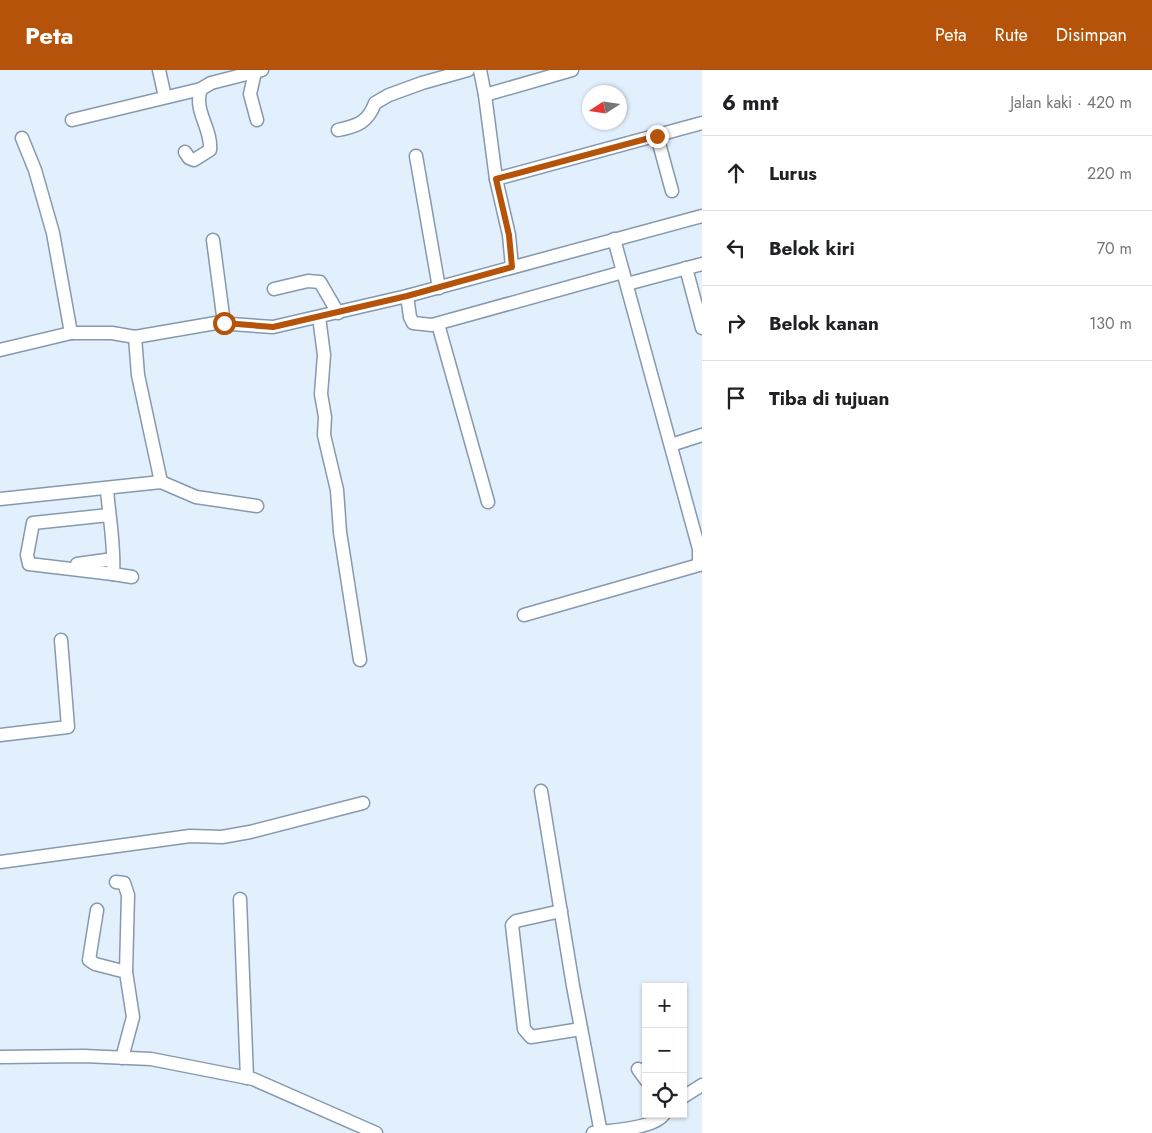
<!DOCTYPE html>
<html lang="id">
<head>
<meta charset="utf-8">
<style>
  :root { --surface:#fff; --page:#f6f6f6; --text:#202124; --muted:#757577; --line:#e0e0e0; --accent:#b45309 }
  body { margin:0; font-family:Jost,sans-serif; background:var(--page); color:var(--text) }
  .controls { position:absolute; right:15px; bottom:15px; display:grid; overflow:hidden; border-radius:0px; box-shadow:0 1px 4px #0004 }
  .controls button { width:45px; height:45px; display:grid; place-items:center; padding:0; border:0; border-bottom:1px solid var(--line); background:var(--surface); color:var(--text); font:25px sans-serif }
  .compass { position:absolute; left:582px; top:15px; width:45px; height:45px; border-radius:50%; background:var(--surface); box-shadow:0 1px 4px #0004; rotate:258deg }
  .stop { position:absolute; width:15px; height:15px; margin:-11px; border:4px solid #b45309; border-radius:50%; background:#fff }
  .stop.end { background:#b45309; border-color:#fff; box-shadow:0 1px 5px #0008 }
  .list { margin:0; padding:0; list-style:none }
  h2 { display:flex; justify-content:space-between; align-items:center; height:65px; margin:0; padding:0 20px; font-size:21px }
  h2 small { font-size:16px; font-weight:400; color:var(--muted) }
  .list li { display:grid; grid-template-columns:32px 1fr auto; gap:15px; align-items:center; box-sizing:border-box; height:75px; padding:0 20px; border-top:1px solid var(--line) }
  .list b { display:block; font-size:19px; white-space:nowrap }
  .list em { font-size:16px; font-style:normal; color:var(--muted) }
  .icon { flex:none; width:28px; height:28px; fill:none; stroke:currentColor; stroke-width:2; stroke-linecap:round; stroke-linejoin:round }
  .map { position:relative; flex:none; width:702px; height:1063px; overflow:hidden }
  header { display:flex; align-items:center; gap:30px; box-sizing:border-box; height:70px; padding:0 25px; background:var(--accent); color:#fff }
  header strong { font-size:24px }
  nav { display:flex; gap:28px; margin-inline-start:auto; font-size:18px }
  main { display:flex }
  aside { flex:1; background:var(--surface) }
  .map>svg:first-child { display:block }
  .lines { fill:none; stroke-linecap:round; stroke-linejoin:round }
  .minor-casing { stroke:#8699ad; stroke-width:15 }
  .minor { stroke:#fff; stroke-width:12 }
  .route { stroke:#b45309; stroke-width:6 }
</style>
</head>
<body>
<header>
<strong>Peta</strong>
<nav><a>Peta</a><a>Rute</a><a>Disimpan</a></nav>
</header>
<main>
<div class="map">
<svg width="702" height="1063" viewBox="0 0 702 1063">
  <rect width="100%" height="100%" fill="#e2effc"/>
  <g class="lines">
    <g class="minor-casing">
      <g id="minor">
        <polyline points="159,0 165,27"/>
        <polyline points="480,0 485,25 496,109 509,165 512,197"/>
        <polyline points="255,2 250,24 257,50"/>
        <polyline points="485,25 572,0"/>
        <polyline points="72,50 201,19"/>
        <path d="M338 60C358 56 368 52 375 33L389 25 422 13 468 0"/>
        <polyline points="657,66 672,121"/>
        <polyline points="22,68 35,100 53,163 71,263"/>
        <path d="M185 82 189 88 194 90 210 80C212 58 193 41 201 19L211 13 262 0"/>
        <polyline points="416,86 439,218"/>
        <polyline points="496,109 702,53"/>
        <polyline points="213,170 224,253"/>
        <polyline points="686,198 702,258"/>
        <polyline points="627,214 702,194"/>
        <polyline points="274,219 308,211 320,212 338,243"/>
        <polyline points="407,226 410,247 413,253 432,255 623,202"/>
        <polyline points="319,247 324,285 321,324 325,347 324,365 337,420 340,462 360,590"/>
        <polyline points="438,254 488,432"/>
        <polyline points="135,267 138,305 161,412"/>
        <polyline points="0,280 71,263 112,263 135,267 216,253 273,257 407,226 702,146"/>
        <polyline points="671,375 702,365"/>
        <path d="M107 419C109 447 115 476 113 504L29 494 27 485 33 453 109 445"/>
        <polyline points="0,429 161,412 196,427 257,436"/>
        <polyline points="77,494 113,489"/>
        <polyline points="113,504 132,507"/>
        <polyline points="524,545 699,495 699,479 614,169"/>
        <polyline points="0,665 68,657 61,570"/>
        <polyline points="541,721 573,916 601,1063"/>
        <polyline points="0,792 190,766 222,767 250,762 363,733"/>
        <polyline points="116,812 124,813 128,825 126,902"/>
        <polyline points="240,829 247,1008"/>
        <polyline points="97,840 89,890 95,894 126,902 133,947 122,988"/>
        <polyline points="561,841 516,851 512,855 524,959 531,967 581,959"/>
        <polyline points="0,987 84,986 151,989 253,1009 376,1063"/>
        <polyline points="638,999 646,1010"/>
        <polyline points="683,1027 702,1015"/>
        <path d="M593 1063C611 1060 654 1059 664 1044"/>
      </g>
    </g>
    <use href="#minor" class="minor"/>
  </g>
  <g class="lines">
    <polyline class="route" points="224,253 273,257 407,226 512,197 509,165 496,109 657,66"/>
  </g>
</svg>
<div class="controls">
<button>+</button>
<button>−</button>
<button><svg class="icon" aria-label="locate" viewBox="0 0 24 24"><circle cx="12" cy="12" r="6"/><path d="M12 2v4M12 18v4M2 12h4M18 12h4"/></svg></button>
</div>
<svg class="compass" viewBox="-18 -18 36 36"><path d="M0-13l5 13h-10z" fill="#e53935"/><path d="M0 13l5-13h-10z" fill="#757577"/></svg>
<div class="stop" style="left:224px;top:253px"></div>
<div class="stop end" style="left:657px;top:66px"></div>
</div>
<aside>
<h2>6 mnt<small>Jalan kaki · 420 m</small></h2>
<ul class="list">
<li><svg class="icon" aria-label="ahead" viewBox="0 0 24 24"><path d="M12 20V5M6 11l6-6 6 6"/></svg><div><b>Lurus</b></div><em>220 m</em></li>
<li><svg class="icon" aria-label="left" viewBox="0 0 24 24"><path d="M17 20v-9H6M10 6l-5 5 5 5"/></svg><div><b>Belok kiri</b></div><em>70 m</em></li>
<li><svg class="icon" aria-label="right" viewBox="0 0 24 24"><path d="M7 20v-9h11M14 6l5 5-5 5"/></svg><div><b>Belok kanan</b></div><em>130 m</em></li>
<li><svg class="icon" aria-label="arrive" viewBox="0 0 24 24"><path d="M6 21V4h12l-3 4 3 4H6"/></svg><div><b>Tiba di tujuan</b></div></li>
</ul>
</aside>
</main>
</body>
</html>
